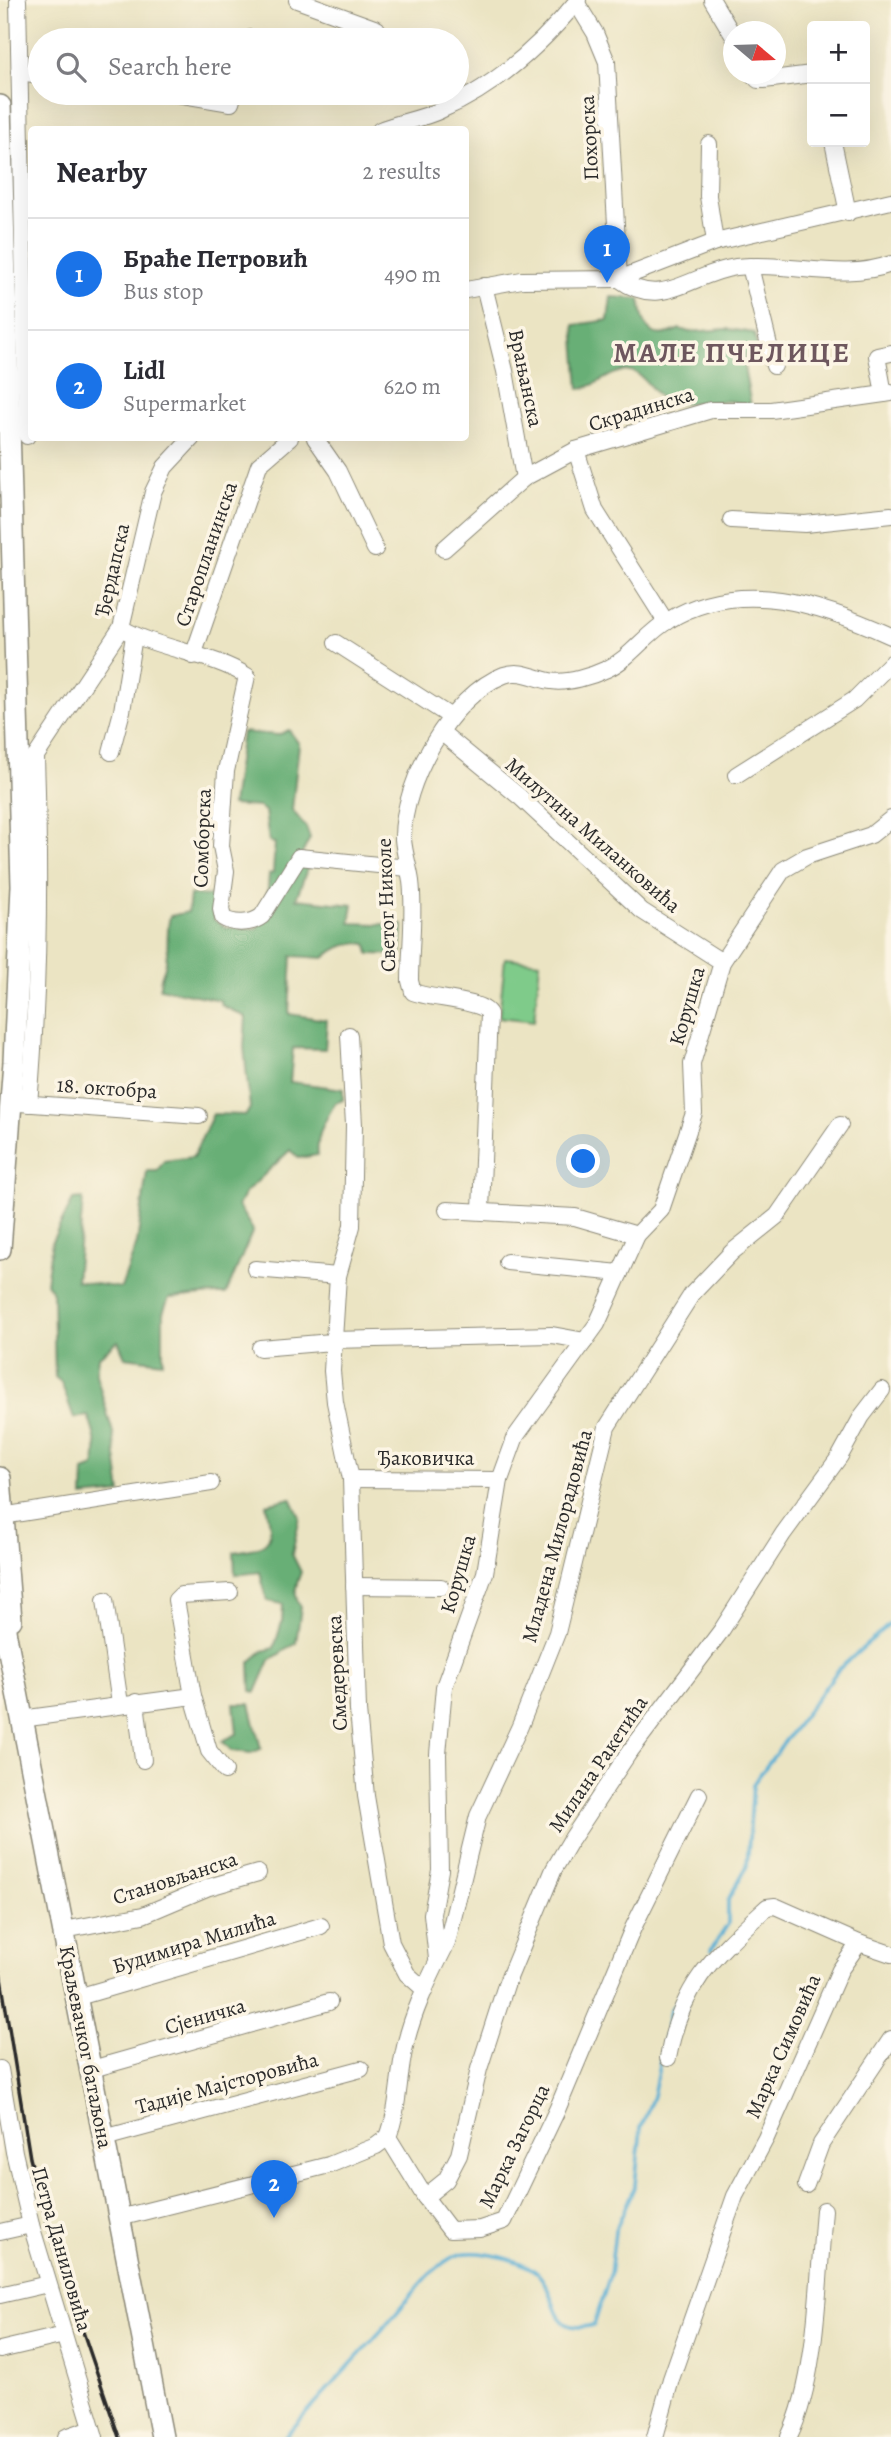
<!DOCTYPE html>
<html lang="en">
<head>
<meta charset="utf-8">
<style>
  :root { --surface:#fff; --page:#f2f2f3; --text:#2b2b33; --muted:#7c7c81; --line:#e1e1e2; --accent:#1a73e8 }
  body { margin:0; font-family:Alegreya,serif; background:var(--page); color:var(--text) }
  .controls { position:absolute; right:21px; top:21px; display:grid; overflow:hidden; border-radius:7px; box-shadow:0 7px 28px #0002 }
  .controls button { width:63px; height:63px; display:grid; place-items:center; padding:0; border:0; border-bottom:2px solid var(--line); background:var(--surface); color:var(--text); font:35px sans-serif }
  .compass { position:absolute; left:723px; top:21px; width:63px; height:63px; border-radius:50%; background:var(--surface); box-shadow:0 7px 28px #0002; rotate:109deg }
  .you { position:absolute; left:584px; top:1162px; width:24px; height:24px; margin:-18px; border:5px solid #fff; border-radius:50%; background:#1a73e8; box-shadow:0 0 0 10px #1a73e833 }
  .badge { display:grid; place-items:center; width:46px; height:46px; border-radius:50%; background:var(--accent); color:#fff; font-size:23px; font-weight:700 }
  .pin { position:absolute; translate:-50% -58px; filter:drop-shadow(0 2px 4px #0008) }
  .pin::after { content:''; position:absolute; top:37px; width:24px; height:21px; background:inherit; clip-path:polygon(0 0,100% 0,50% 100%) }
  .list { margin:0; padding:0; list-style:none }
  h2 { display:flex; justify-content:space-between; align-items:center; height:91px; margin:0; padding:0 28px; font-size:30px }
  h2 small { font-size:23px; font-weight:400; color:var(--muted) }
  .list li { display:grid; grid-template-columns:46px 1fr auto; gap:21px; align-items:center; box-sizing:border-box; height:112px; padding:0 28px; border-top:2px solid var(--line) }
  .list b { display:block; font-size:26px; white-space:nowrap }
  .list p { margin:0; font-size:23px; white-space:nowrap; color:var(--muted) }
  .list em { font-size:23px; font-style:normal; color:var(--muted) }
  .icon { flex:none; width:38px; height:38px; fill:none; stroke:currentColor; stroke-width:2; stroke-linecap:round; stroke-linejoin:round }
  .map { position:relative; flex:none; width:891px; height:2437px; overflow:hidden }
  .search { position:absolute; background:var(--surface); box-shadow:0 7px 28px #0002; left:28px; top:28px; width:441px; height:77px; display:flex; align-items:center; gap:18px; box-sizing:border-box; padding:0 24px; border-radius:38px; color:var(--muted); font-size:26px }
  .panel { position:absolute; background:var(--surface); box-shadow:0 7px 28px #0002; left:28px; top:126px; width:441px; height:315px; border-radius:7px }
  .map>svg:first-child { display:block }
  .green { fill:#7fcb8a; stroke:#557b5a; stroke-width:2 }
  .forest { fill:#67af76; stroke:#496d50; stroke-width:2 }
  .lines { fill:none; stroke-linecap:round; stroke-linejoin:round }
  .stream { stroke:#58afd4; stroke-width:3.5 }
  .minor-casing { stroke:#8b8877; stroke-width:18 }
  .major-casing { stroke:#8b8877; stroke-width:24 }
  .minor { stroke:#fff; stroke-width:16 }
  .major { stroke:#fff; stroke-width:21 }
  .rail { stroke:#2b2b2b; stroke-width:3.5 }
  .labels { text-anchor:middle; stroke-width:7; stroke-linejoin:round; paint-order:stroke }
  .street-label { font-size:21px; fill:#2b2b2b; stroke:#fcf5e5 }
  .district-label { font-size:28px; font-weight:bold; letter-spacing:2px; fill:#6e575e; stroke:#fcf5e5 }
</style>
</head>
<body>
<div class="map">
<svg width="891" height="2437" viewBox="0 0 891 2437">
  <rect width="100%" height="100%" fill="#fcf5e5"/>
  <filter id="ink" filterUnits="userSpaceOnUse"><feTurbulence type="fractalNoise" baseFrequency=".0143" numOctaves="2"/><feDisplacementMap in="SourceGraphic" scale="14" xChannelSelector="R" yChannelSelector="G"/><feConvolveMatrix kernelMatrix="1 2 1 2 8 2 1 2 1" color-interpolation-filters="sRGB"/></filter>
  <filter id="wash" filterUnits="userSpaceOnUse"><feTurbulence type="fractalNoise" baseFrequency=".00686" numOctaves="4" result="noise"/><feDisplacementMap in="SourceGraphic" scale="28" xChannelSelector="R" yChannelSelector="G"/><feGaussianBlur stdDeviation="1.57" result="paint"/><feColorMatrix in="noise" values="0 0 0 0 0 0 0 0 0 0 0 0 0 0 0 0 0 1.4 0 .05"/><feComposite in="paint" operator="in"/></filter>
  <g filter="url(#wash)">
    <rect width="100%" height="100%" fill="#ebe4c3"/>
    <polygon class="green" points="505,958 540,962 534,1021 499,1017"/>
    <g class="forest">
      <path d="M611 297 640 299C643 327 649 344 680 329L689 332 727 329 754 333 758 351 745 354V373L751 405 730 401 667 404C656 396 648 380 636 373 618 363 597 388 579 389L574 325 608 320Z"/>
      <polygon points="289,730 299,744 292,810 306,827 310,838 303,852 267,900 269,874 273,873 275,843 269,842 265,811 259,807 232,805 242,732 278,735"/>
      <path d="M309 864 296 899 353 905 350 923 403 925 401 955 369 954 367 944C350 941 337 946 324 958L292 956 289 1014 327 1020 325 1049 293 1048 290 1082 343 1089V1100L335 1103C326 1120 315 1135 318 1155L299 1158 290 1150 245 1193 238 1206 253 1230 226 1294C206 1293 189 1297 169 1298L163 1313V1362L125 1357 118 1341 98 1357 96 1374 113 1433 121 1493 83 1497 84 1471 94 1467C99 1448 95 1434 88 1416L74 1418 61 1382 55 1377 53 1293 46 1283 52 1241 73 1200 83 1199 76 1281 121 1288 137 1243 147 1171H157L164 1161 193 1157 213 1114 246 1115 250 1108 244 1047 246 1017 221 1005 220 1000 160 988C159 977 165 971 166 961 169 945 166 932 170 916L188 912 190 895 215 896 214 920 225 927 257 929 297 866Z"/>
      <path d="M291 1498 300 1517 292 1554 301 1572C296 1585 292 1594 301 1607L296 1643 270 1660 256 1692 251 1691 250 1662 263 1651 274 1648 282 1622 283 1604 267 1601 260 1572 235 1575 234 1552C273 1546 274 1542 266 1504Z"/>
      <polygon points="234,1704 250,1704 261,1749 251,1753 232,1751 222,1741 237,1734"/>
    </g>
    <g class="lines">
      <g class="stream">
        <polyline points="711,1950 728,1924 728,1900 747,1866 753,1784 838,1670 891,1623"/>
        <path d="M285 2437C319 2398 355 2360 389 2322 407 2302 432 2264 458 2255 476 2248 526 2260 539 2275 560 2298 548 2336 594 2325L610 2275 615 2231 635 2185 641 2128 653 2096 670 2011 683 1991"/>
      </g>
    </g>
  </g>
  <g filter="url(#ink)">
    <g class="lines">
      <g class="minor-casing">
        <g id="minor">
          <polyline points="18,0 27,436"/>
          <polyline points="297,0 377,29"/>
          <polyline points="712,0 734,37"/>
          <path d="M576 2 595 33 607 62 619 279C662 311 692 273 736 267 788 261 842 282 891 264"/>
          <polyline points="250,40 251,38"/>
          <polyline points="19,72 40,75"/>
          <polyline points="752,74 758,80 764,80 812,74"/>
          <polyline points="171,93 231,103 234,93"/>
          <path d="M380 130C400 122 422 119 441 110 495 87 541 45 578 0"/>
          <polyline points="833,142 848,213"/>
          <polyline points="709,144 708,196 715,242"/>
          <polyline points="750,266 774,366"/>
          <polyline points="484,286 505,371 524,478"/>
          <polyline points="466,290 522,280 619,279 715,242 891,201"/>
          <polyline points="884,394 877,356 891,353"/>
          <polyline points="315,438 338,471 375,549"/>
          <polyline points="576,450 595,510 666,622"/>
          <polyline points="731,520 805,524 891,515"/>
          <polyline points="444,549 524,478 576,450 711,410 771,410 891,393"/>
          <path d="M121 628C157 649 213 654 247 676L226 771 221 846 226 871 221 909 223 918C234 925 252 924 262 916L299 857 408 868"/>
          <polyline points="336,643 451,717"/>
          <polyline points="193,656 259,465 290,438"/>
          <polyline points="441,732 520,797 642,911 722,962"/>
          <polyline points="111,752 122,711 134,636"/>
          <polyline points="736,775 854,700 891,663"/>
          <polyline points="20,780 121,628 153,492 165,467 192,438"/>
          <polyline points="349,1035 354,1125 352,1226 338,1276 332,1371 335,1402 351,1479 358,1710 366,1796 391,1943 407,1974 425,1990"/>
          <polyline points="19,1103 199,1116"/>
          <path d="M29 1104C39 988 40 874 36 758"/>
          <polyline points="447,1210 575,1217 637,1235"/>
          <path d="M481 1210 489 1014C483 1000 430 999 413 992L410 981C410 949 415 913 411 881 409 867 404 853 403 839 402 783 451 695 504 675 521 669 534 678 550 681 567 684 592 676 607 669 631 658 646 633 669 620 740 577 821 604 891 636"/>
          <polyline points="507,1262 620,1273"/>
          <polyline points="255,1269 338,1276"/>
          <polyline points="332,1340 552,1335 585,1341"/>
          <polyline points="260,1348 332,1342"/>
          <polyline points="351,1479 500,1480"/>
          <polyline points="2,1516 211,1483"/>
          <polyline points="354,1586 441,1587"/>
          <polyline points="105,1600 120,1704"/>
          <polyline points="193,1696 209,1751 225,1771"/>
          <polyline points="136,1702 143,1760"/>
          <polyline points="21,1719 193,1696 176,1600 181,1595 230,1592"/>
          <polyline points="64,1930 143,1915 209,1887 258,1873"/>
          <polyline points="437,1959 432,1914 440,1870 438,1754 444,1687 485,1573 500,1480 516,1436 597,1324 637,1235 661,1210 694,1113 692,1064 722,962 783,870 807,856 871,835 891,819"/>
          <polyline points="78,1997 321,1926"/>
          <path d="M668 2058C681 1984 714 1956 767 1907L775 1906 859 1943 891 1954"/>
          <polyline points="0,2069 14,2152 31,2225 95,2437"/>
          <polyline points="92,2069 329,2002"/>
          <path d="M388 2137C398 2111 398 2083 403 2056 410 2017 429 1978 447 1943L478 1816 520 1726 557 1633 607 1427 692 1294 732 1252 777 1216 840 1125"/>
          <polyline points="388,2137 425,2197 450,2230 480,2229 504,2221 557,2110 633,1928 699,1795"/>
          <polyline points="104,2138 361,2069"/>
          <polyline points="806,2185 821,2144 891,2039"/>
          <polyline points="425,2197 446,2180 459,2155 479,2069 506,1985 554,1869 571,1840 628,1754 721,1631 783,1534 840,1456 862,1416 882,1390"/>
          <polyline points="119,2218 329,2165 376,2146 388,2137"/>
          <polyline points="0,2232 31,2225"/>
          <polyline points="0,2295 48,2284"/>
          <polyline points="0,2350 64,2335"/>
          <polyline points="66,2437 92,2428"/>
          <polyline points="655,2437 671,2379 735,2196 766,2138 840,1970 859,1943"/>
          <path d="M789 2437C818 2377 818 2277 824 2210"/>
        </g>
      </g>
      <g class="major-casing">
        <g id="major">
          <polyline points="0,106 22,886 14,1062 0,1249"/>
          <polyline points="0,1478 11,1620"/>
          <polyline points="0,1605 162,2437"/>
        </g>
      </g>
      <use href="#minor" class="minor"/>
      <use href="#major" class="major"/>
      <polyline class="rail" points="0,1972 30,2158 54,2247 119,2437"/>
    </g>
  </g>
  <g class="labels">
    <g class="street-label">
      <text transform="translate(589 138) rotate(-93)" y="7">Похорска</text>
      <text transform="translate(526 378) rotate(78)" y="7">Врањанска</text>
      <text transform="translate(641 409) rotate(-17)" y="7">Скрадинска</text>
      <text transform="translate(206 554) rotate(-71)" y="7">Старопланинска</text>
      <text transform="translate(112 570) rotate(-77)" y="7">Ђердапска</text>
      <text transform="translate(593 835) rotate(41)" y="7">Милутина Миланковића</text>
      <text transform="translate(202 838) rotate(-88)" y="7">Сомборска</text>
      <text transform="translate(386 905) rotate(-92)" y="7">Светог Николе</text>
      <text transform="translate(687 1006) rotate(-74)" y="7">Корушка</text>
      <text transform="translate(107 1088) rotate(4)" y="7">18. октобра</text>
      <text x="426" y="1465">Ђаковичка</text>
      <text transform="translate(557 1536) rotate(-75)" y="7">Младена Милорадовића</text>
      <text transform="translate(458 1574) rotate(-74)" y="7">Корушка</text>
      <text transform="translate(337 1673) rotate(-93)" y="7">Смедеревска</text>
      <text transform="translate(598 1764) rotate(-56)" y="7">Милана Ракетића</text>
      <text transform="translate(175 1878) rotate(-18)" y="7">Становљанска</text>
      <text transform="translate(194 1942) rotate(-17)" y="7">Будимира Милића</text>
      <text transform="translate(205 2016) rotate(-16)" y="7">Сјеничка</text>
      <text transform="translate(783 2046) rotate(-66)" y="7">Марка Симовића</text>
      <text transform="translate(86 2047) rotate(79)" y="7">Краљевачког батаљона</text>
      <text transform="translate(227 2083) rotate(-15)" y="7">Тадије Мајсторовића</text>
      <text transform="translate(514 2146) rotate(-64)" y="7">Марка Загорца</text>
      <text transform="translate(62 2249) rotate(74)" y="7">Петра Даниловића</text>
    </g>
    <g class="district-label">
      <text x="732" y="362">МАЛЕ ПЧЕЛИЦЕ</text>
    </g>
  </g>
</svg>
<div class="controls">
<button>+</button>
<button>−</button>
</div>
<svg class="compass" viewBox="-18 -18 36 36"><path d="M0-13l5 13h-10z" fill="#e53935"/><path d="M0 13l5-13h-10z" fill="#7c7c81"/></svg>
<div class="you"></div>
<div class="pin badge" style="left:607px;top:283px">1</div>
<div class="pin badge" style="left:274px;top:2218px">2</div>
<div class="search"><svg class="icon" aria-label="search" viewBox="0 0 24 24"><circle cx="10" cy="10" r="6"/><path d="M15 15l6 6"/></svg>Search here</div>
<section class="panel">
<h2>Nearby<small>2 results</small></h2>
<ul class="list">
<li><span class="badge">1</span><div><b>Браће Петровић</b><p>Bus stop</p></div><em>490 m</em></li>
<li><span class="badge">2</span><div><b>Lidl</b><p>Supermarket</p></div><em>620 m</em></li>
</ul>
</section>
</div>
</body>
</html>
